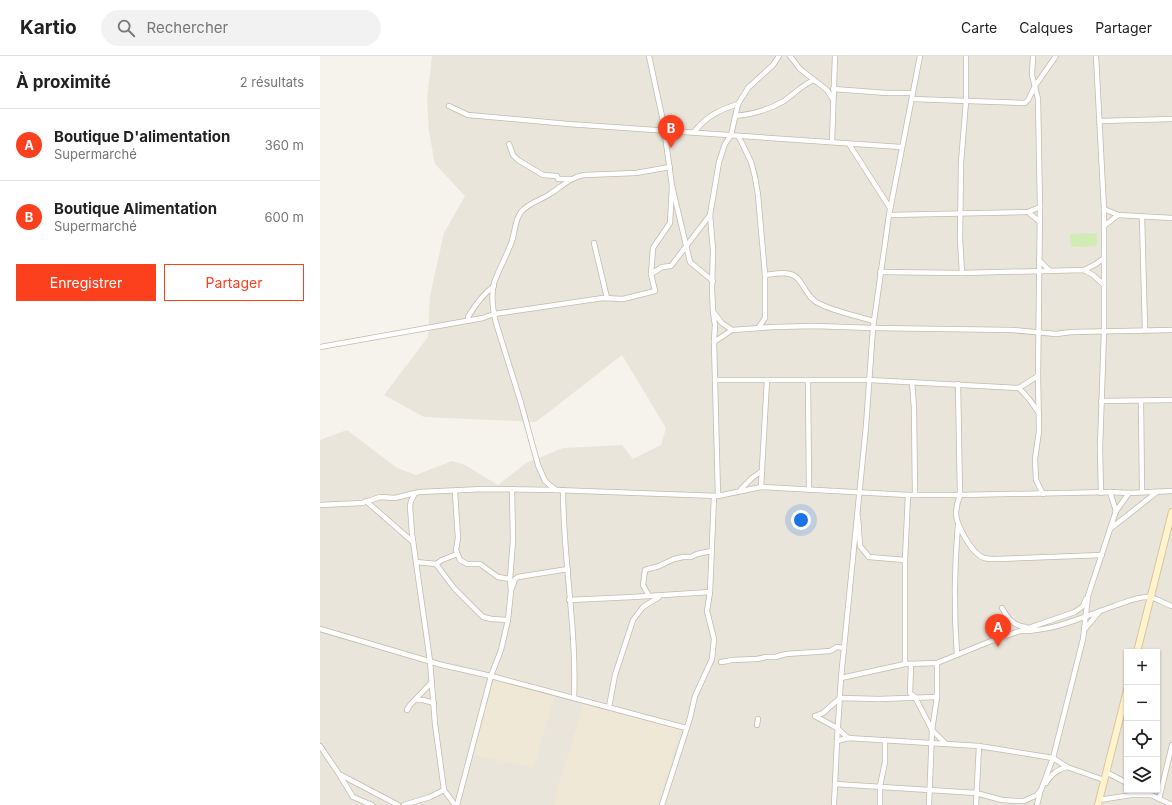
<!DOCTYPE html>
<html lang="fr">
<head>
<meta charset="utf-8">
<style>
  :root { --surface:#fff; --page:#f2f2f2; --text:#222; --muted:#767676; --line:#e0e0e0; --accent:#fc3f1d }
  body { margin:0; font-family:Inter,sans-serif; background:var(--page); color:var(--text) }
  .controls { position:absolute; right:12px; bottom:12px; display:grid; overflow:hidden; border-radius:0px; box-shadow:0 1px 3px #0004 }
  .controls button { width:36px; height:36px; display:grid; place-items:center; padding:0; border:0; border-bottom:1px solid var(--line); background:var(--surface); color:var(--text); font:20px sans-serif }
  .you { position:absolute; left:481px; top:464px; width:14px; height:14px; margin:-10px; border:3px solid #fff; border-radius:50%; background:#1a73e8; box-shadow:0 0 0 6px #1a73e833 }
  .badge { display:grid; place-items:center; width:26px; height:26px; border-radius:50%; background:var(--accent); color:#fff; font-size:13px; font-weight:700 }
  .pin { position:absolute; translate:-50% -33px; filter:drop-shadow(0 1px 2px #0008) }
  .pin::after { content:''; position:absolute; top:21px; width:14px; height:12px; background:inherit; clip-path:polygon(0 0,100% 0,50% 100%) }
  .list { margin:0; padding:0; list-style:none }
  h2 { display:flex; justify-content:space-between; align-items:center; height:52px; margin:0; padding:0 16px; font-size:17px }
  h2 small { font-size:13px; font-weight:400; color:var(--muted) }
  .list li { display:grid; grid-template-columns:26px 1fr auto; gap:12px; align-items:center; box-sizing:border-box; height:72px; padding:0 16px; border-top:1px solid var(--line) }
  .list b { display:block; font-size:15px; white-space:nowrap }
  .list p { margin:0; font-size:13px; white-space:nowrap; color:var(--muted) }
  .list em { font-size:13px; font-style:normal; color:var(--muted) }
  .actions { display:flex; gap:8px; padding:12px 16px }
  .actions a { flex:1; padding:9px 0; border:1px solid var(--accent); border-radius:0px; text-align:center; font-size:14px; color:var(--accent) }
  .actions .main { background:var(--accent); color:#fff }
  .icon { flex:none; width:22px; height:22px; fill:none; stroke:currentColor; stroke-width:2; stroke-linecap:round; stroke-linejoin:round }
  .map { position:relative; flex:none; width:852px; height:749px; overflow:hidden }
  header { display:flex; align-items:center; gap:24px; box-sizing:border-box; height:56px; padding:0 20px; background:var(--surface); border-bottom:1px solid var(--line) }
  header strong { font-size:19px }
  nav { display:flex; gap:22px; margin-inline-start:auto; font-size:14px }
  .search { width:280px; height:36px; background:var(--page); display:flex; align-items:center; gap:10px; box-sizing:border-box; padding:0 14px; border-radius:22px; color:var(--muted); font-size:15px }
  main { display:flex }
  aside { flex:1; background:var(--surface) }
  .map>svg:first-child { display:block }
  .residential { fill:#eae5da; fill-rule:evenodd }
  .education { fill:#efe8d6 }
  .green { fill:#d2eab5 }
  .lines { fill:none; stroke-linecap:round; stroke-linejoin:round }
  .minor-casing { stroke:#c2bbae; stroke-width:6 }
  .secondary-casing { stroke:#d6c79b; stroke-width:8 }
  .minor { stroke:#fff; stroke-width:4.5 }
  .secondary { stroke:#fff3cd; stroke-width:6 }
</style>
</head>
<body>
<header>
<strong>Kartio</strong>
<div class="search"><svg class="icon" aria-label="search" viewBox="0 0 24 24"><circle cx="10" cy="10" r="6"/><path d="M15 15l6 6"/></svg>Rechercher</div>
<nav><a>Carte</a><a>Calques</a><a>Partager</a></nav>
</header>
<main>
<aside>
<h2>À proximité<small>2 résultats</small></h2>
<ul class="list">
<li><span class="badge">A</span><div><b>Boutique D'alimentation</b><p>Supermarché</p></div><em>360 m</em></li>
<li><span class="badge">B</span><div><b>Boutique Alimentation</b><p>Supermarché</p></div><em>600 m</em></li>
</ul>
<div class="actions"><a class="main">Enregistrer</a><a>Partager</a></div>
</aside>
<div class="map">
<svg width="852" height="749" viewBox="0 0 852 749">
  <rect width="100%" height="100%" fill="#f6f3ec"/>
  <path class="residential" d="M112 0H852V749H0V384L27 374 77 412 96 419 132 405 145 409 178 429 206 407 243 392 302 389 313 403 341 389 346 372 302 299 216 366 104 361 64 339 108 281 110 240 124 177 145 140 115 108 109 76 107 43ZM807 596H837V734H807Z"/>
  <g class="education">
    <polygon points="174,622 235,639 213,712 154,699"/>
    <polygon points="264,648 360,672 338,749 234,749 237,734"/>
  </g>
  <polygon class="green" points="777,177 777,190 751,191 750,178"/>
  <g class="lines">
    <g class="minor-casing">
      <g id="minor">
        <polyline points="329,0 343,65 352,130 370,206 393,225"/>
        <polyline points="470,0 480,13 507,34 512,42"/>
        <polyline points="713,0 712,19 718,43 720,151 718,320 719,375 715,403 716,424 723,438"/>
        <polyline points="776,0 784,153 784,275 780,392 781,437"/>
        <polyline points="513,33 567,37 593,37"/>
        <polyline points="592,43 705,47 708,44 715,30 736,0"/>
        <polyline points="129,50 148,59 160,60 248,68 581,91"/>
        <path d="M416 60C433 58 449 54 464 45 474 38 482 29 494 24"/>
        <polyline points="781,65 852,63"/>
        <path d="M374 76C387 60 399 54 418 48L428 32 453 9 459 0"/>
        <polyline points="418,80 422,87 431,106 435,121 438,139 445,219 445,262 439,271"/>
        <polyline points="512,86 515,0"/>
        <polyline points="189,88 193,99 198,104 223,119 237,120 238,123 251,123"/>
        <polyline points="529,88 570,152"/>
        <polyline points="784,153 798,159 852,162"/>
        <polyline points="708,156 720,166"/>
        <polyline points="569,159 708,156 720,151"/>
        <polyline points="822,161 825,274"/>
        <polyline points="784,170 798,159"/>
        <polyline points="274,187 287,242"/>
        <polyline points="719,204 730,215"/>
        <polyline points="764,214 776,208 784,202"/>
        <polyline points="560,216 642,217 764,214 773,219 784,229"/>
        <polyline points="642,217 640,183 641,107 646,45 646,0"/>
        <polyline points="331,218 342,211 351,210 390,159"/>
        <path d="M445 219C453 218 463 216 470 218 483 221 485 242 500 248 514 255 537 260 553 265"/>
        <polyline points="394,257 402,267 412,274"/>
        <path d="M148 265V261C155 249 162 239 174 230"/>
        <polyline points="394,286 412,274 454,271 494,270 553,272 692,274 736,278 752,276 852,274"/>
        <polyline points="0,291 163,262 174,258 283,242 303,243 335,235 331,218 333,192 350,167 352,130"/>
        <polyline points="395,324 549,324 699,332 718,320"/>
        <polyline points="488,324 489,434"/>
        <polyline points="592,326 594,352 595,439"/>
        <path d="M638 328 640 439C638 445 636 451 636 458 637 470 652 498 664 502 668 503 673 503 677 503L782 499"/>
        <polyline points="699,332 709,343 719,357"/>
        <polyline points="781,345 852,344"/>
        <polyline points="821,345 822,436"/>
        <polyline points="441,431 447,324"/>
        <polyline points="421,433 432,422 442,415"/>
        <polyline points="138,434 135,436 138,482 136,494 140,504 147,508 160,508 178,521 190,523"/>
        <path d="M236 434 225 425 218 409 201 347 176 267C173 255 171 239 174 227 179 213 187 199 192 185 195 175 195 164 201 156 208 147 221 144 230 138 241 131 251 121 264 119L316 117 350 111"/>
        <path d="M243 434C243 504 257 573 254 642"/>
        <polyline points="790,436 796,455"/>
        <polyline points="95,437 91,445 90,450 92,478 110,605 115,668 124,734 135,749"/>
        <polyline points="400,439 398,440 395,324 394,286 395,269 393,256 392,232 393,194 390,159 399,106 405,88 411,79 418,48"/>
        <polyline points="46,445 93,486"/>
        <polyline points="0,449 42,447 60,441 75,442 99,436 164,433 236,434 398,440 441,431 588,439 640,439 790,436 809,437 852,435"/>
        <polyline points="538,461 540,490 549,501 585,504"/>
        <polyline points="790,473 837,436"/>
        <polyline points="96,506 116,508 122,504 137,498"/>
        <polyline points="116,508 134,532 163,561 172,563 188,564"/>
        <polyline points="192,532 195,523 198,521 248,513"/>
        <polyline points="329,540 323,529 325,514 339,510 354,503 363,501 371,501 377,498 391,495"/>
        <polyline points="249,544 313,541 390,536"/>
        <path d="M682 552C688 563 694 570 706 571"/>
        <polyline points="0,573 122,609 171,620 366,672"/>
        <polyline points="764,574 780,555"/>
        <path d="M701 575C734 575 763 561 794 550 804 547 818 540 829 541 834 541 845 548 852 550"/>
        <path d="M637 599C634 556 634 513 638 469"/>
        <polyline points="401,606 408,605 411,604 437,603 446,601 455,601 466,598 510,595 517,591 524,592"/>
        <polyline points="585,608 585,504 588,439"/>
        <polyline points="591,608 590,637 595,641 612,674 625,687"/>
        <polyline points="521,622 585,608 617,607 671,585 755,556 763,550 766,543"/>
        <polyline points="96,644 103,644 114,647"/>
        <polyline points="289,651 295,619 313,564 323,551 339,541"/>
        <polyline points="87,654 90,649 112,626"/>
        <polyline points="495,660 503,657 520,642 559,643 617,641"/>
        <polyline points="495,660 517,672 528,682"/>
        <polyline points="437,669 438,663"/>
        <polyline points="517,685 528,682 659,690 733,702 747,711 784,724"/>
        <polyline points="0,690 19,718 33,741 52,749"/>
        <polyline points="786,716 807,727"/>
        <polyline points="21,719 78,749"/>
        <path d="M726 727C731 718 737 714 747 711"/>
        <polyline points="515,728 656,737 682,744 697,745 704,745 717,739 721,734 733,702 763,583 768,540 796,455 809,437"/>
        <polyline points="821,734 852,749"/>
        <polyline points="839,743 852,689"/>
        <polyline points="779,744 811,739 831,739"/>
        <polyline points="84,749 110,741 124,734"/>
        <polyline points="137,749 171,620 181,594 188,564 191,535 190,523 193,484 192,433"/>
        <polyline points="342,749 370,662 375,640 392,603 394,583 387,555 390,536 394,440"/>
        <polyline points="514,749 517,685 521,622 546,370 553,272 569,159 600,0"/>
        <polyline points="560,749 560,730 565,706 565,684"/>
        <polyline points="609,749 612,674 617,641 617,607"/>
        <polyline points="656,749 659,690"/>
        <polyline points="717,749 720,737"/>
      </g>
    </g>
    <g class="secondary-casing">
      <g id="secondary">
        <polyline points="817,596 852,456"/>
        <polyline points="778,749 807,634"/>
      </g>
    </g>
    <use href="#minor" class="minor"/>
    <use href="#secondary" class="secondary"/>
  </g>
</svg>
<div class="controls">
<button>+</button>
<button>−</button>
<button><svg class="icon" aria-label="locate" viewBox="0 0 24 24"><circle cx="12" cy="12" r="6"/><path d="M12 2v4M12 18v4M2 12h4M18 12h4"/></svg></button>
<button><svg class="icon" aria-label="layers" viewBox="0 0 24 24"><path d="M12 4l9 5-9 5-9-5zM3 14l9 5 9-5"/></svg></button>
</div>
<div class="you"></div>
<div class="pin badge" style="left:678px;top:591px">A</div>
<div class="pin badge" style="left:351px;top:92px">B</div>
</div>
</main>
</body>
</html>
